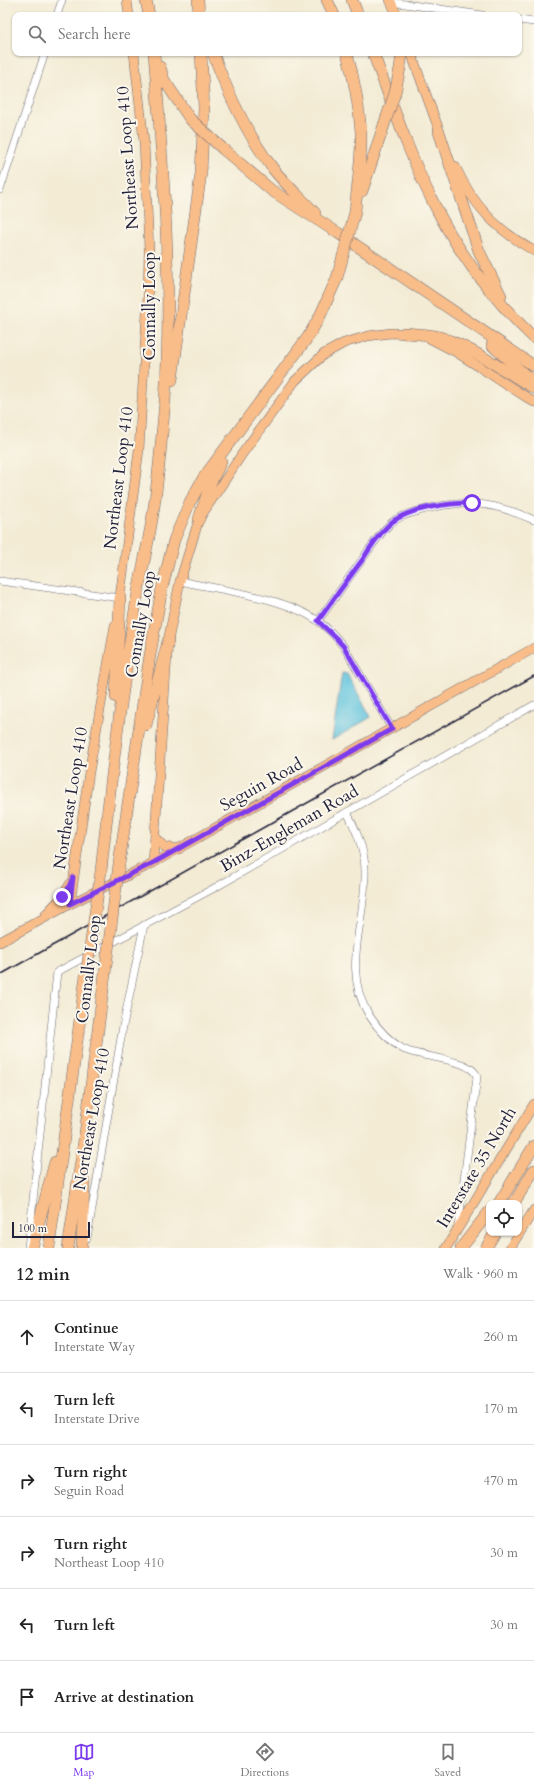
<!DOCTYPE html>
<html lang="en">
<head>
<meta charset="utf-8">
<style>
  :root { --surface:#fff; --page:#f2f2f2; --text:#222; --muted:#767676; --line:#e0e0e0; --accent:#7c3aed }
  body { margin:0; font-family:Cardo,serif; background:var(--page); color:var(--text) }
  .controls { position:absolute; right:12px; bottom:12px; display:grid; overflow:hidden; border-radius:8px; box-shadow:0 1px 3px #0004 }
  .controls button { width:36px; height:36px; display:grid; place-items:center; padding:0; border:0; border-bottom:1px solid var(--line); background:var(--surface); color:var(--text); font:20px sans-serif }
  .scale { position:absolute; left:12px; bottom:10px; width:78px; box-sizing:border-box; padding-left:4px; border:2px solid #22223b; border-top:0; font-size:11px; line-height:14px; white-space:nowrap; color:#22223b; -webkit-text-stroke:3px #fbf7ec; paint-order:stroke }
  .stop { position:absolute; width:12px; height:12px; margin:-9px; border:3px solid #7c3aed; border-radius:50%; background:#fff }
  .stop.end { background:#7c3aed; border-color:#fff; box-shadow:0 1px 4px #0008 }
  .list { margin:0; padding:0; list-style:none }
  h2 { display:flex; justify-content:space-between; align-items:center; height:52px; margin:0; padding:0 16px; font-size:17px }
  h2 small { font-size:13px; font-weight:400; color:var(--muted) }
  .list li { display:grid; grid-template-columns:26px 1fr auto; gap:12px; align-items:center; box-sizing:border-box; height:72px; padding:0 16px; border-top:1px solid var(--line) }
  .list b { display:block; font-size:15px; white-space:nowrap }
  .list p { margin:0; font-size:13px; white-space:nowrap; color:var(--muted) }
  .list em { font-size:13px; font-style:normal; color:var(--muted) }
  .icon { flex:none; width:22px; height:22px; fill:none; stroke:currentColor; stroke-width:2; stroke-linecap:round; stroke-linejoin:round }
  .map { position:relative; flex:none; width:534px; height:1248px; overflow:hidden }
  .search { position:absolute; background:var(--surface); box-shadow:0 1px 3px #0004; left:12px; right:12px; top:12px; height:44px; display:flex; align-items:center; gap:10px; box-sizing:border-box; padding:0 14px; border-radius:8px; color:var(--muted); font-size:15px }
  .sheet { height:484px; background:var(--surface) }
  nav { display:flex; justify-content:space-around; align-items:center; box-sizing:border-box; height:56px; border-top:1px solid var(--line); background:var(--surface); font-size:11px; color:var(--muted) }
  nav a { display:grid; justify-items:center; gap:2px }
  nav .on { color:var(--accent) }
  .map>svg:first-child { display:block }
  .water { fill:#60c4de; stroke:#41738c }
  .lines { fill:none; stroke-linecap:round; stroke-linejoin:round }
  .minor-casing { stroke:#6b6871; stroke-width:8 }
  .major-casing { stroke:#6b6871; stroke-width:10 }
  .highway-casing { stroke:#6b6871; stroke-width:12 }
  .minor { stroke:#fff; stroke-width:7 }
  .major { stroke:#f9bd89; stroke-width:9 }
  .highway { stroke:#f9bd89; stroke-width:11 }
  .rail { stroke:#22223b; stroke-width:1.5 }
  .highway-bridge-casing { stroke:#6b6871; stroke-width:12; stroke-linecap:butt }
  .highway-bridge { stroke:#f9bd89; stroke-width:11 }
  .route { stroke:#7c3aed; stroke-width:5 }
  .labels { text-anchor:middle; stroke-width:4; stroke-linejoin:round; paint-order:stroke }
  .street-label { font-size:17px; fill:#22223b; stroke:#fbf7ec }
</style>
</head>
<body>
<div class="map">
<svg width="534" height="1248" viewBox="0 0 534 1248">
  <rect width="100%" height="100%" fill="#fbf7ec"/>
  <filter id="ink" filterUnits="userSpaceOnUse"><feTurbulence type="fractalNoise" baseFrequency=".025" numOctaves="2"/><feDisplacementMap in="SourceGraphic" scale="8" xChannelSelector="R" yChannelSelector="G"/><feConvolveMatrix kernelMatrix="1 2 1 2 8 2 1 2 1" color-interpolation-filters="sRGB"/></filter>
  <filter id="wash" filterUnits="userSpaceOnUse"><feTurbulence type="fractalNoise" baseFrequency=".012" numOctaves="4" result="noise"/><feDisplacementMap in="SourceGraphic" scale="16" xChannelSelector="R" yChannelSelector="G"/><feGaussianBlur stdDeviation="0.9" result="paint"/><feColorMatrix in="noise" values="0 0 0 0 0 0 0 0 0 0 0 0 0 0 0 0 0 1.4 0 .05"/><feComposite in="paint" operator="in"/></filter>
  <g filter="url(#wash)">
    <rect width="100%" height="100%" fill="#f3ebd4"/>
    <polygon class="water" points="342,673 347,674 371,717 332,740"/>
  </g>
  <g filter="url(#ink)">
    <g class="lines">
      <g class="minor-casing">
        <g id="minor">
          <polyline points="391,2 482,15"/>
          <polyline points="57,15 62,0"/>
          <polyline points="519,20 534,22"/>
          <polyline points="0,190 45,53"/>
          <polyline points="0,581 120,598"/>
          <path d="M180 581C221 590 284 597 318 621 328 628 337 638 344 647L392 729"/>
          <path d="M318 621C332 602 345 583 359 564 369 550 378 535 391 523 398 517 410 513 419 511 462 498 493 502 534 520"/>
          <path d="M347 812C356 830 365 850 365 870 367 919 340 969 369 1015 378 1029 389 1041 403 1049 419 1058 473 1058 477 1077L458 1227"/>
          <polyline points="87,1238 123,1026 144,925"/>
          <polyline points="28,1248 57,972 218,886 534,705"/>
        </g>
      </g>
      <g class="major-casing">
        <g id="major">
          <polyline points="127,0 129,15"/>
          <polyline points="390,0 397,15"/>
          <polyline points="411,53 442,138"/>
          <path d="M455 166C474 207 496 229 534 251"/>
          <polyline points="429,338 456,352 534,402"/>
          <polyline points="119,604 139,450 148,295 149,250 144,142 134,53"/>
          <polyline points="155,838 165,847 179,849"/>
          <polyline points="153,863 168,641 180,581 199,519 242,454 295,381 324,354 344,343 368,336 391,333 409,334"/>
          <polyline points="70,904 89,772 115,625"/>
          <polyline points="46,914 62,897 70,884"/>
          <polyline points="0,942 70,904 153,863 534,648"/>
          <polyline points="446,1248 534,1104"/>
          <polyline points="510,1248 534,1210"/>
        </g>
      </g>
      <g class="highway-casing">
        <g id="highway">
          <polyline points="146,0 149,15"/>
          <polyline points="198,0 199,15"/>
          <polyline points="327,0 334,15"/>
          <polyline points="352,0 358,15"/>
          <path d="M213 53C228 94 248 136 274 170 286 185 302 199 315 213"/>
          <path d="M347 53C354 79 359 105 361 132 362 159 357 186 355 212"/>
          <path d="M373 53C392 103 409 155 433 202 458 253 493 299 534 338"/>
          <polyline points="160,67 164,80 190,119"/>
          <polyline points="400,68 402,53"/>
          <polyline points="439,132 479,251 501,296"/>
          <polyline points="223,149 271,190 338,233 534,366"/>
          <polyline points="362,191 384,125"/>
          <path d="M404 333C415 334 425 334 435 336 464 342 508 373 534 388"/>
          <polyline points="492,345 533,382"/>
          <polyline points="172,380 201,173 204,108 201,53"/>
          <polyline points="199,519 211,482 221,462"/>
          <polyline points="116,697 120,598"/>
          <polyline points="146,725 168,641"/>
          <polyline points="119,864 150,655 162,588 174,540 190,502 204,477 308,337 320,316 337,278"/>
          <path d="M101 871C111 778 122 685 138 592 143 564 150 536 154 507 159 472 162 435 165 400 173 287 163 166 154 53"/>
          <polyline points="499,1203 534,1146"/>
          <polyline points="514,1203 534,1170"/>
          <polyline points="32,1248 55,1162"/>
          <polyline points="49,1248 86,975"/>
          <polyline points="68,1248 85,1133 106,966"/>
          <polyline points="82,1248 84,1181"/>
          <polyline points="461,1248 489,1212"/>
          <polyline points="486,1248 495,1233"/>
        </g>
      </g>
      <use href="#minor" class="minor"/>
      <use href="#major" class="major"/>
      <use href="#highway" class="highway"/>
      <path class="rail" d="M0 975C177 874 357 777 534 676"/>
      <g class="highway-bridge-casing">
        <g id="highway-bridge">
          <polyline points="190,119 223,149"/>
          <polyline points="384,125 395,93 400,68"/>
          <polyline points="337,278 355,212"/>
          <polyline points="106,966 119,864"/>
          <polyline points="86,975 101,871"/>
        </g>
      </g>
      <use href="#highway-bridge" class="highway-bridge"/>
    </g>
  </g>
  <g class="lines" filter="url(#ink)">
    <path class="route" d="M62 897 67 891 73 877 70 904 153 863 392 729 344 647 336 638 318 621C333 600 348 579 363 559 371 546 380 532 392 522 410 508 449 503 472 503"/>
  </g>
  <g class="labels">
    <g class="street-label">
      <text transform="translate(127 158) rotate(-94)" y="6">Northeast Loop 410</text>
      <text transform="translate(149 306) rotate(-90)" y="6">Connally Loop</text>
      <text transform="translate(118 478) rotate(-83)" y="6">Northeast Loop 410</text>
      <text transform="translate(140 624) rotate(-80)" y="6">Connally Loop</text>
      <text transform="translate(261 784) rotate(-29)" y="6">Seguin Road</text>
      <text transform="translate(70 798) rotate(-81)" y="6">Northeast Loop 410</text>
      <text transform="translate(289 828) rotate(-30)" y="6">Binz-Engleman Road</text>
      <text transform="translate(88 969) rotate(-83)" y="6">Connally Loop</text>
      <text transform="translate(91 1119) rotate(-80)" y="6">Northeast Loop 410</text>
      <text transform="translate(476 1167) rotate(-59)" y="6">Interstate 35 North</text>
    </g>
  </g>
</svg>
<div class="controls">
<button><svg class="icon" aria-label="locate" viewBox="0 0 24 24"><circle cx="12" cy="12" r="6"/><path d="M12 2v4M12 18v4M2 12h4M18 12h4"/></svg></button>
</div>
<div class="scale">100 m</div>
<div class="stop" style="left:472px;top:503px"></div>
<div class="stop end" style="left:62px;top:897px"></div>
<div class="search"><svg class="icon" aria-label="search" viewBox="0 0 24 24"><circle cx="10" cy="10" r="6"/><path d="M15 15l6 6"/></svg>Search here</div>
</div>
<section class="sheet">
<h2>12 min<small>Walk · 960 m</small></h2>
<ul class="list">
<li><svg class="icon" aria-label="ahead" viewBox="0 0 24 24"><path d="M12 20V5M6 11l6-6 6 6"/></svg><div><b>Continue</b><p>Interstate Way</p></div><em>260 m</em></li>
<li><svg class="icon" aria-label="left" viewBox="0 0 24 24"><path d="M17 20v-9H6M10 6l-5 5 5 5"/></svg><div><b>Turn left</b><p>Interstate Drive</p></div><em>170 m</em></li>
<li><svg class="icon" aria-label="right" viewBox="0 0 24 24"><path d="M7 20v-9h11M14 6l5 5-5 5"/></svg><div><b>Turn right</b><p>Seguin Road</p></div><em>470 m</em></li>
<li><svg class="icon" aria-label="right" viewBox="0 0 24 24"><path d="M7 20v-9h11M14 6l5 5-5 5"/></svg><div><b>Turn right</b><p>Northeast Loop 410</p></div><em>30 m</em></li>
<li><svg class="icon" aria-label="left" viewBox="0 0 24 24"><path d="M17 20v-9H6M10 6l-5 5 5 5"/></svg><div><b>Turn left</b></div><em>30 m</em></li>
<li><svg class="icon" aria-label="arrive" viewBox="0 0 24 24"><path d="M6 21V4h12l-3 4 3 4H6"/></svg><div><b>Arrive at destination</b></div></li>
</ul>
</section>
<nav>
<a class="on"><svg class="icon" aria-label="map" viewBox="0 0 24 24"><path d="M3 6l6-2 6 2 6-2v14l-6 2-6-2-6 2zM9 4v14M15 6v14"/></svg>Map</a>
<a><svg class="icon" aria-label="directions" viewBox="0 0 24 24"><path d="M12 3l9 9-9 9-9-9zM9 14v-3h6M13 9l2 2-2 2"/></svg>Directions</a>
<a><svg class="icon" aria-label="saved" viewBox="0 0 24 24"><path d="M7 4h10v16l-5-4-5 4z"/></svg>Saved</a>
</nav>
</body>
</html>
